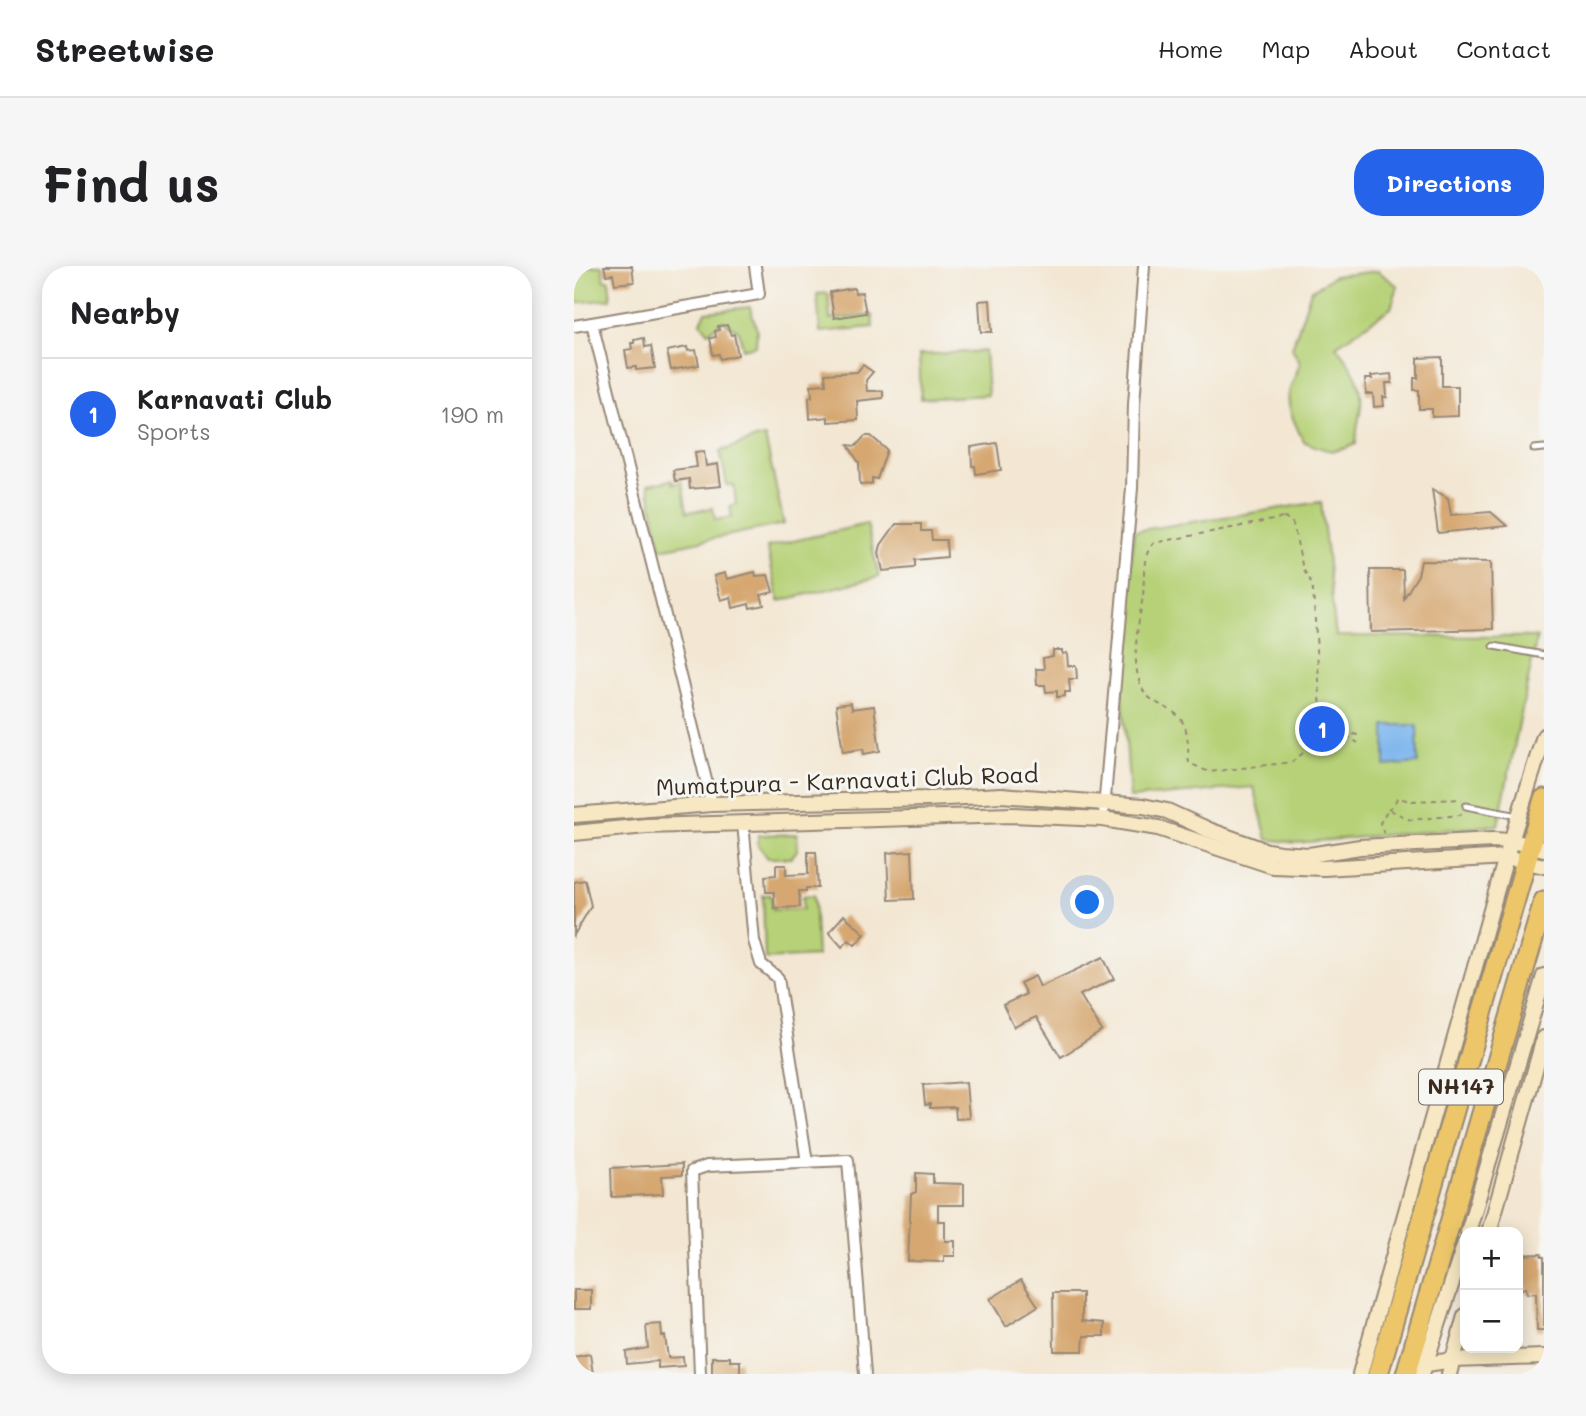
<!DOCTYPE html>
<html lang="en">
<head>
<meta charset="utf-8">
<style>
  :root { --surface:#fff; --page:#f6f6f6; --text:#202124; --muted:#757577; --line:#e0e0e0; --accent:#2563eb }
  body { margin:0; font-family:Mali,sans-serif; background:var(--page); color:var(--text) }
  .controls { position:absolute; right:21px; bottom:21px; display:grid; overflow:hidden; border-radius:14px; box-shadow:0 4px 18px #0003 }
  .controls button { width:63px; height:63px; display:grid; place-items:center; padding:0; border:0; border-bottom:2px solid var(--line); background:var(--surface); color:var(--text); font:35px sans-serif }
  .you { position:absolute; left:514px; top:637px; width:24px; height:24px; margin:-18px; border:5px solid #fff; border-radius:50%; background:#1a73e8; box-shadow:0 0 0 10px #1a73e833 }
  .badge { display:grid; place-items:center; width:46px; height:46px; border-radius:50%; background:var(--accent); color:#fff; font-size:23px; font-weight:700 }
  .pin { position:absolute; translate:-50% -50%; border:4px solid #fff; box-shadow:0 2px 7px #0006 }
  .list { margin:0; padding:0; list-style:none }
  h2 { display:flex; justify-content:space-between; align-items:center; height:91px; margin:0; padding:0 28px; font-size:30px }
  h2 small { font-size:23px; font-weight:400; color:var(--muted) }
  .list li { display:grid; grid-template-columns:46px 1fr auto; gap:21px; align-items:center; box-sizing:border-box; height:112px; padding:0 28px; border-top:2px solid var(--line) }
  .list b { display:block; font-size:26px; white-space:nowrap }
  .list p { margin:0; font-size:23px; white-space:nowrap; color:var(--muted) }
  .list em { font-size:23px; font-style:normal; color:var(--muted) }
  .map { position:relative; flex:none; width:970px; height:1108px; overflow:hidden; border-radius:28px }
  header { display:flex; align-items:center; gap:42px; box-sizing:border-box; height:98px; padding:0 35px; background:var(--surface); border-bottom:2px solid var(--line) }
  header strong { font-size:33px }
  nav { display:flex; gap:38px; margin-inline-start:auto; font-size:24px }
  .intro { display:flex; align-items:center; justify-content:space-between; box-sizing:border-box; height:168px; padding:0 42px }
  h1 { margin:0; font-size:49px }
  .button { padding:18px 32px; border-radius:28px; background:var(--accent); color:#fff; font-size:24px; font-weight:700 }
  main { display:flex; gap:42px; padding:0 42px }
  aside { flex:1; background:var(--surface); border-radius:28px; box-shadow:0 4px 18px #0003 }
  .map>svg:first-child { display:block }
  .green { fill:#b6d177; stroke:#787e4a; stroke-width:2 }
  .water { fill:#7db5ed; stroke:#5c7086; stroke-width:2 }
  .building { fill:#d6a771 }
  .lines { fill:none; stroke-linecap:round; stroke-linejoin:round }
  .lane-casing { stroke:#978878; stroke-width:9 }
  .street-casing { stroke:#978878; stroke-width:14 }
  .secondary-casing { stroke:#978878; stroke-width:18 }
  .highway-casing { stroke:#978878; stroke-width:23 }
  .path { stroke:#978878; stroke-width:2; stroke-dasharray:5 5; stroke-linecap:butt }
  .lane { stroke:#fff; stroke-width:5 }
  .street { stroke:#fff; stroke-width:10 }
  .secondary { stroke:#f7e8c3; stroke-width:14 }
  .highway { stroke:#ecc669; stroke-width:19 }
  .labels { text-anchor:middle; stroke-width:6; stroke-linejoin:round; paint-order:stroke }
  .shield { fill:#f6f6f2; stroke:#73675e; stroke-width:2 }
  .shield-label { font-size:21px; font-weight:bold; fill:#3b2a1e }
  .street-label { font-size:23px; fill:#3b2a1e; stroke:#f6f6f2 }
</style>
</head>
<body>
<header>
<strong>Streetwise</strong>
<nav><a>Home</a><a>Map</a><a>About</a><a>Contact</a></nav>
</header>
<div class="intro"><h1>Find us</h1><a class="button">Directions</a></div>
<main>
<aside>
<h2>Nearby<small></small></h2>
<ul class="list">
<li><span class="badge">1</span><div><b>Karnavati Club</b><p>Sports</p></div><em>190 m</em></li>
</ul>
</aside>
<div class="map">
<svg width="970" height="1108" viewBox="0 0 970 1108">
  <rect width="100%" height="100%" fill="#f6f6f2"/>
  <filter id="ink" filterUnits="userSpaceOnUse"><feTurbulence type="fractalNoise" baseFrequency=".0143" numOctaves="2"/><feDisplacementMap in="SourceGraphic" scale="14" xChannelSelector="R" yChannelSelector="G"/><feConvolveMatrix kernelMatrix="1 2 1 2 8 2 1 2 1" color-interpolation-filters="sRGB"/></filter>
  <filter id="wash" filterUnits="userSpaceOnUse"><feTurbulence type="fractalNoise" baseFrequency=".00686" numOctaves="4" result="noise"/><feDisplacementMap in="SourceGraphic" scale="28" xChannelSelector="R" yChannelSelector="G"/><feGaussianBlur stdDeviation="1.57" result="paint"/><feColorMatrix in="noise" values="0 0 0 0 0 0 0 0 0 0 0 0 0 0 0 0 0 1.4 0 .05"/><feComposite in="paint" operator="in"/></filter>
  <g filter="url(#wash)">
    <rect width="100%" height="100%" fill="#f3e7d3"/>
    <g class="green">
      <polygon points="0,0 28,0 30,14 35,14 37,33 0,37"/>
      <path d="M804 5 824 20 817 42 762 80C776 98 790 115 787 140 785 154 782 163 782 178 757 189 753 185 729 175 723 160 712 143 715 127 717 116 724 107 726 96L718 82 737 25 760 10Z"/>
      <polygon points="254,27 256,53 298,49 299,61 246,66 243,28"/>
      <polygon points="176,41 183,64 182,80 169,83 165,65 149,55 134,66 127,56 132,46"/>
      <polygon points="411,85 414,129 347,133 345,89"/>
      <path d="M191 171 210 258 87 283 74 219 98 214 99 218 108 216 113 246 139 242 141 254 158 251 156 240 162 238 160 219H153L146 185C162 182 175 173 191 171Z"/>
      <polygon points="747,236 762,370 963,371 924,559 722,577 693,573 680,521 556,532 547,405 560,265"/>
      <polygon points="293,258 305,311 205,335 193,281"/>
      <polygon points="223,568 224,583 217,592 194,592 184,579 184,569"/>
      <polygon points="189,629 197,629 199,644 229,643 229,630 240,629 243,690 191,693"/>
    </g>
    <polygon class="water" points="811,459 843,459 844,497 811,500"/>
    <g id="blocks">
      <g class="building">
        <polygon points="30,0 58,0 60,16 41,18 39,8 32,9"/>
        <polygon points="280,22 281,27 288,26 292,47 260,52 256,26"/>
        <polygon points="416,34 418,66 407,66 405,35"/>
        <polygon points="153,59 157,69 160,68 164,89 146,93 145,88 139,89 136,72 142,71 141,65 145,64 144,60"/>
        <polygon points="70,72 71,81 77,80 81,102 62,104 62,101 54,102 51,84 58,83 57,77 60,77 60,74"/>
        <polygon points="113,81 114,85 122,84 125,99 97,104 93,85"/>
        <polygon points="868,91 868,120 884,120 884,150 858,151 858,143 845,143 845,124 840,124 840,112 844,112 844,92"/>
        <polygon points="289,99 299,106 292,114 293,125 309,125 309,132 283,135 284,154 254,156 254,151 236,153 235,131 238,131 237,119 252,118 251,108 283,106"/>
        <polygon points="817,108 818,117 812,117 813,131 809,131 810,140 800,141 799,128 792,128 791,113 798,113 797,110"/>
        <polygon points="291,170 297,170 313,184 303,213 298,212 298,218 286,219 285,197 274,179 282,180"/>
        <polygon points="423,177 427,204 402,208 401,200 398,200 397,181"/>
        <polygon points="130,185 132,200 144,198 147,220 116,223 115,213 101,215 99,204 123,201 121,186"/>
        <polygon points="858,223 874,232 877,249 917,246 933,260 864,267"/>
        <polygon points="322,258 347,258 347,265 357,265 358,274 372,274 373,291 341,294 341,300 339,302 309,305 305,287 307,279"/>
        <polygon points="847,295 917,296 919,363 797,366 796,304 829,304 830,332 844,309"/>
        <polygon points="181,306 182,310 194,309 199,326 187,329 190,339 176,342 175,338 159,342 157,331 147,334 140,310 151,307 153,313"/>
        <polygon points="479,384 488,384 488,388 493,387 494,400 502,400 503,413 495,413 496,426 491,426 491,430 483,431 483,425 472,426 471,419 463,419 462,403 470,403 469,392 479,390"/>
        <polygon points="277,437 278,443 300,440 306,485 290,488 289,483 269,486 262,439"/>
        <polygon points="338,585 340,633 315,634 313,587"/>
        <polygon points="234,586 242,586 244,622 232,622 232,625 225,625 226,641 200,642 200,626 192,626 191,610 202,609 202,599 212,599 212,609 234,608"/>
        <polygon points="11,614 17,640 0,669 0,616"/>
        <polygon points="270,649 291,668 281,679 275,674 268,681 255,666"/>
        <polygon points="529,691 540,713 506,729 528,765 487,791 462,751 440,761 429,739 452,728 446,717 461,710 466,721"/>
        <polygon points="392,816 395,852 382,853 381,841 356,842 356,838 351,839 349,819"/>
        <polygon points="108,898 108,909 88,910 89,928 38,931 37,902"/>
        <polygon points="342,907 359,908 359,917 390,918 390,939 364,939 364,955 371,955 371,975 381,975 381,990 370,990 370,996 334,995 337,928 342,926"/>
        <polygon points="967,988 968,991 970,991 970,1064 963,1064 962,1027 953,1028 952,1022 944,1023 944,992 947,992 946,989"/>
        <polygon points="447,1014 464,1040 432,1060 416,1033"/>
        <rect x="0" y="1024" width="17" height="19"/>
        <polygon points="479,1027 508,1027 508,1055 530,1057 530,1070 510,1070 509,1085 480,1085"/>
        <polygon points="87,1058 88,1070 91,1070 94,1092 109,1091 110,1100 84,1102 84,1095 53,1098 52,1086 74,1082 72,1059"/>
        <polygon points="16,1088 19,1108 0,1108 0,1091"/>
        <polygon points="138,1091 156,1091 156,1095 166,1095 166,1108 138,1108"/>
      </g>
    </g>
  </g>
  <g filter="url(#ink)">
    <use href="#blocks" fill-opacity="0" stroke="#978878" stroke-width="2"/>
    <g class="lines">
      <g class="lane-casing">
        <g id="lane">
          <polyline points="960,183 970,182"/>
          <polyline points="920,380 970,389"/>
          <polyline points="892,540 944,550"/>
        </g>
      </g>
      <g class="street-casing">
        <g id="street">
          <polyline points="18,57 185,28 181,0"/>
          <polyline points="0,60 18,57 138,538"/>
          <polyline points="530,543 558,222 560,138 570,0"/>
          <polyline points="169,557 180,675 187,698 204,712 233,896"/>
          <polyline points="126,1108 118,905 133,900 274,894 291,1108"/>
        </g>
      </g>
      <g class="secondary-casing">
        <g id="secondary">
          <polyline points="0,549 138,538 354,533 427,529 569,540 593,545 635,564 693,585 706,587 735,589 786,581 919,574 938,575 970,583"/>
          <polyline points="0,567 72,560 438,549 529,553 584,562 699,600 750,602 932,591 970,600"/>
          <polyline points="894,966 970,710"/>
          <polyline points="915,966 970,772"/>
          <polyline points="846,1099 879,1094 970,1091"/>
          <polyline points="786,1108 932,591 970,470"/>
          <polyline points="848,1108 891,977"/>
          <polyline points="875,1108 891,1050"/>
        </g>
      </g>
      <g class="highway-casing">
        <g id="highway">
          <polyline points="804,1108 970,533"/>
          <polyline points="832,1108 970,635"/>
        </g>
      </g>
      <g class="path">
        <path d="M709 252 715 253 719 258 729 303 736 314 739 324 747 445 735 482 718 496 635 506 615 497C613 483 616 468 608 455 598 439 575 440 567 420 556 392 565 358 569 329 571 312 567 289 580 277Z"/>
        <polyline points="745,458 759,461 784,477"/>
        <polyline points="769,466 784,469"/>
        <polyline points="814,543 820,539 823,532 838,535 888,533"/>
        <polyline points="810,568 806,557 814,543 837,554 886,549 888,547"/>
      </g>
      <use href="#lane" class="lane"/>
      <use href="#street" class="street"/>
      <use href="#secondary" class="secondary"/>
      <use href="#highway" class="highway"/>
    </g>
  </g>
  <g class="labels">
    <rect class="shield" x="845" y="803.5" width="84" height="35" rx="5"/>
    <g class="shield-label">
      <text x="887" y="828">NH147</text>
    </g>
    <g class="street-label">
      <text transform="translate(273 515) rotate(-2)" y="8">Mumatpura - Karnavati Club Road</text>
    </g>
  </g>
</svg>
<div class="controls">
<button>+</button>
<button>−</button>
</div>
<div class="you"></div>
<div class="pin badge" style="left:748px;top:463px">1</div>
</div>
</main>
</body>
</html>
